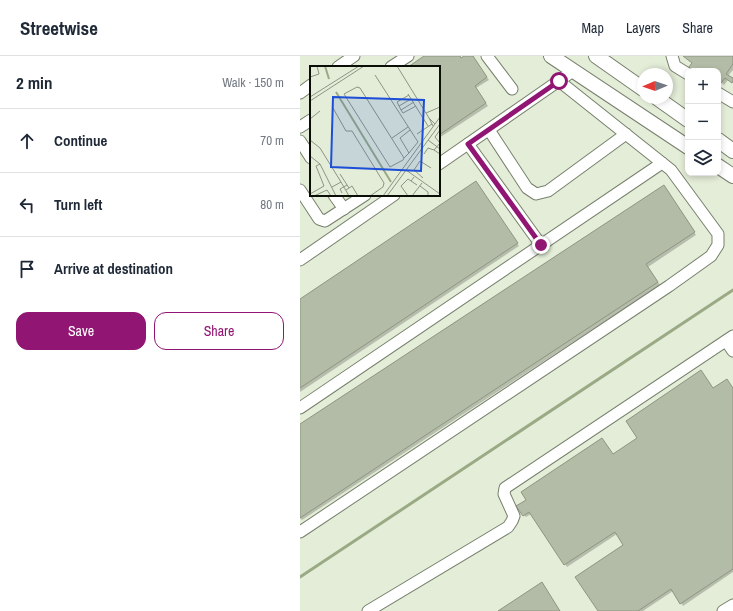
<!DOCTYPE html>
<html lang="en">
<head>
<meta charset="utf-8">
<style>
  :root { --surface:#fff; --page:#f6f6f7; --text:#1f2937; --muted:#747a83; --line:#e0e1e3; --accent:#911673 }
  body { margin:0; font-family:"Archivo Narrow",sans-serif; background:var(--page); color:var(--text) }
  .controls { position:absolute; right:12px; top:12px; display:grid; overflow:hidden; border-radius:8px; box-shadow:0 2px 6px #0003 }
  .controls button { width:36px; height:36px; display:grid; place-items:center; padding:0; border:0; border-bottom:1px solid var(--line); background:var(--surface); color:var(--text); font:20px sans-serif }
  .compass { position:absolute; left:337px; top:12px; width:36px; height:36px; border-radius:50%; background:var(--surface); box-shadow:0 2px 6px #0003; rotate:268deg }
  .stop { position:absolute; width:12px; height:12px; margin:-9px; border:3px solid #911673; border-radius:50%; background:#fff }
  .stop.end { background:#911673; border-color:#fff; box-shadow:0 1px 4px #0008 }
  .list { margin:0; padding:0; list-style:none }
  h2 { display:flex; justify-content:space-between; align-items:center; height:52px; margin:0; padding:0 16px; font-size:17px }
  h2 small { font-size:13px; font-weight:400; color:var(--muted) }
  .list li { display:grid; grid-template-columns:26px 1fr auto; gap:12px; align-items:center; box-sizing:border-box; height:64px; padding:0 16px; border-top:1px solid var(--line) }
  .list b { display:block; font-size:15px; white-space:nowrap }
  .list em { font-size:13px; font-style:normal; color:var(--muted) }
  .actions { display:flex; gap:8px; padding:12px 16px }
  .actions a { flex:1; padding:9px 0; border:1px solid var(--accent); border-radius:12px; text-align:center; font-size:14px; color:var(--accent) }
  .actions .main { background:var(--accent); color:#fff }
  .icon { flex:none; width:22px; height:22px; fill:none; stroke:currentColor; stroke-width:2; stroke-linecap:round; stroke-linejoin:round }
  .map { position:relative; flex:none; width:433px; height:555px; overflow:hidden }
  header { display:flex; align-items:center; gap:24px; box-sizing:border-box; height:56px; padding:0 20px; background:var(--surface); border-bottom:1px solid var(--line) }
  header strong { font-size:19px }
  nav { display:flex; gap:22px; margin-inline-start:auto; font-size:14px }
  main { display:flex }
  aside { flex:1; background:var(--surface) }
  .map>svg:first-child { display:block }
  .shadow { fill:#0003 }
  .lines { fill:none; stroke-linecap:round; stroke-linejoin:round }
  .stream { stroke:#9aaa85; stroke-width:3 }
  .building { fill:#b3bca7; stroke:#8e9682 }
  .minor-casing { stroke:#77806c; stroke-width:13 }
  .major-casing { stroke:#77806c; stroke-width:16 }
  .minor { stroke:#fff; stroke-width:11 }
  .major { stroke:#fff; stroke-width:14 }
  .route { stroke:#911673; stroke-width:5 }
  .inset-river { fill:none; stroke:#9aaa85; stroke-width:2 }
  .inset-road { fill:none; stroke:#8d9484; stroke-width:1 }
  .view { fill:#1d4ed8; fill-opacity:0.15; stroke:#1d4ed8; stroke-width:2 }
  .inset-edge { fill:none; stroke:#0b0e07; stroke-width:2 }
</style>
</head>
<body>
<header>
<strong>Streetwise</strong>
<nav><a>Map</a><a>Layers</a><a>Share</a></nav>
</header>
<main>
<aside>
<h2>2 min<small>Walk · 150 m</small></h2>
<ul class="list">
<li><svg class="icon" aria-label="ahead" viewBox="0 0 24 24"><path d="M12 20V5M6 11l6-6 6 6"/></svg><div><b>Continue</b></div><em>70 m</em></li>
<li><svg class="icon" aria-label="left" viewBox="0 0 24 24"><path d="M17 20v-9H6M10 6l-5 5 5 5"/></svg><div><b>Turn left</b></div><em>80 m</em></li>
<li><svg class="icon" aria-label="arrive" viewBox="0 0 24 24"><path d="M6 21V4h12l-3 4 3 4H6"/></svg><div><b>Arrive at destination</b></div></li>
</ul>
<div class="actions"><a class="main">Save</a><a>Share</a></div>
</aside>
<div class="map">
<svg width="433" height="555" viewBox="0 0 433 555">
  <rect width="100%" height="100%" fill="#e4edd8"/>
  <g class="shadow">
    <polygon points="126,0 160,0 161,3 166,0 173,0 189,24 176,32 188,50 139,82 139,11 110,11"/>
    <polygon points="384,0 433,0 433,14 428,20 433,24 433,27 428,24 424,29 418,24 418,15 394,15 393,7"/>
    <polygon points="176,126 219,190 0,336 0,244"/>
    <polygon points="364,130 396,179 348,211 360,229 2,464 0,462 0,369"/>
    <polygon points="414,333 433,333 433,516 383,550 373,535 343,555 299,555 325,489 317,478 267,511 231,458 226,461 224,459"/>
  </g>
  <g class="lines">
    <polyline class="stream" points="0,521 433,234"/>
  </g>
  <g class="building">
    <polygon points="124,0 160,0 161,2 164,0 173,0 187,21 175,30 186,47 139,79 139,11 108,11"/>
    <polygon points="383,0 433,0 433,8 426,18 433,22 433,25 432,27 425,22 421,27 418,25 418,15 404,15 402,14 401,15 393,15 388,12 392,7"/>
    <polygon points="176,125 218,187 0,332 0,243"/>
    <polygon points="364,129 395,176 346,208 358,226 0,462 0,368"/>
    <polygon points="401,314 413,332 427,323 433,332 433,513 380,548 371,533 338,555 298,555 275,521 323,489 315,476 264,509 229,456 223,460 216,450 226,444 221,436 302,382 313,398 337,382 326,365"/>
    <polygon points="242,526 260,555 198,555"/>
  </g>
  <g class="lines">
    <g class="minor-casing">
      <g id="minor">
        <polyline points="187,0 212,33"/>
        <polyline points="372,0 375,10 388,18"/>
        <polyline points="38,11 54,0"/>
        <polyline points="91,11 108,0"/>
        <polyline points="0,37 11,29"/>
        <polyline points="418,37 433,46"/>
        <polyline points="0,71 11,64"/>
        <polyline points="189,74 227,132 236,138 248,135 326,78"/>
        <polyline points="0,85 11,102"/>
        <polyline points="168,88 241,189"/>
        <polyline points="139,108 273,15"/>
        <polyline points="0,134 19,163 25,165 65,139"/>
        <polyline points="34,139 44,153"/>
        <polyline points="0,204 94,139"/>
        <polyline points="426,285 433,295"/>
        <polyline points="0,352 362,107"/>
        <polyline points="0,476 369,230 411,200 418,189 418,178 371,114 259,25"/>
        <polyline points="68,555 208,471 212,465 214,460 204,438 205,432 433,280"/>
        <polyline points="423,555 433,549"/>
      </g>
    </g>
    <g class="major-casing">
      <g id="major">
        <polyline points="251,0 388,91"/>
        <polyline points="296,0 343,33"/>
        <polyline points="357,42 388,64"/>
        <polyline points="418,84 433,95"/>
        <polyline points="418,110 433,120"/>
      </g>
    </g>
    <use href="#minor" class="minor"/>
    <use href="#major" class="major"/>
  </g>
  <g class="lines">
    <polyline class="route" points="241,189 168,88 259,25"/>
  </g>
  <g transform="translate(10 10)">
    <rect width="130" height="130" fill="#e4edd8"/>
    <path class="inset-river" d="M15 0 19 13M26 26 81 116"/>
    <path class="inset-road" d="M87 0 119 52M65 9 108 76M0 11 9 8 7 0M98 28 118 60M99 29 87 36 91 44 93 47 106 40M0 31 49 0M0 35 54 0M89 40 101 33M23 42 36 65H42L74 117 73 121 60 130M91 44 104 36M116 47 130 41M0 53 10 45M123 60 119 52 125 58M130 64 125 71 130 77M107 68 122 58M82 72 98 61M0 74 10 82 31 116 22 121M118 74 130 83M130 77 124 84 130 88M99 87 90 72 100 64M114 88 118 82 124 84M0 90 10 98 26 130M94 92 50 22 47 21 34 28 80 101 93 94 94 92 99 87 108 76M96 104 130 128M30 108 39 122M104 111 101 115 107 119M113 112 104 104 110 95 121 102M31 116 39 130M110 120 118 126V130M36 124 42 120 48 130M32 127 30 123 37 119M0 128 14 120 6 100 10 98M4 130 17 124 21 130M73 130 130 51M77 130 130 58M98 130 91 120 98 113 101 115M102 130 112 117"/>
    <path class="view" d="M23 31 114 34 111 105 21 101Z"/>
    <rect width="130" height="130" class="inset-edge"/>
  </g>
</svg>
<div class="controls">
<button>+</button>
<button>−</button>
<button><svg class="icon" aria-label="layers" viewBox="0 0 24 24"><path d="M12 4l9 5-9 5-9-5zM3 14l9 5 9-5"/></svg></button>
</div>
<svg class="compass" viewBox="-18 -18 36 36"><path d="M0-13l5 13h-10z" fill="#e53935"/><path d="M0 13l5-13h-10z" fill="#747a83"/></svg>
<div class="stop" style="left:259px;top:25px"></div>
<div class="stop end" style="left:241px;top:189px"></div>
</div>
</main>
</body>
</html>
